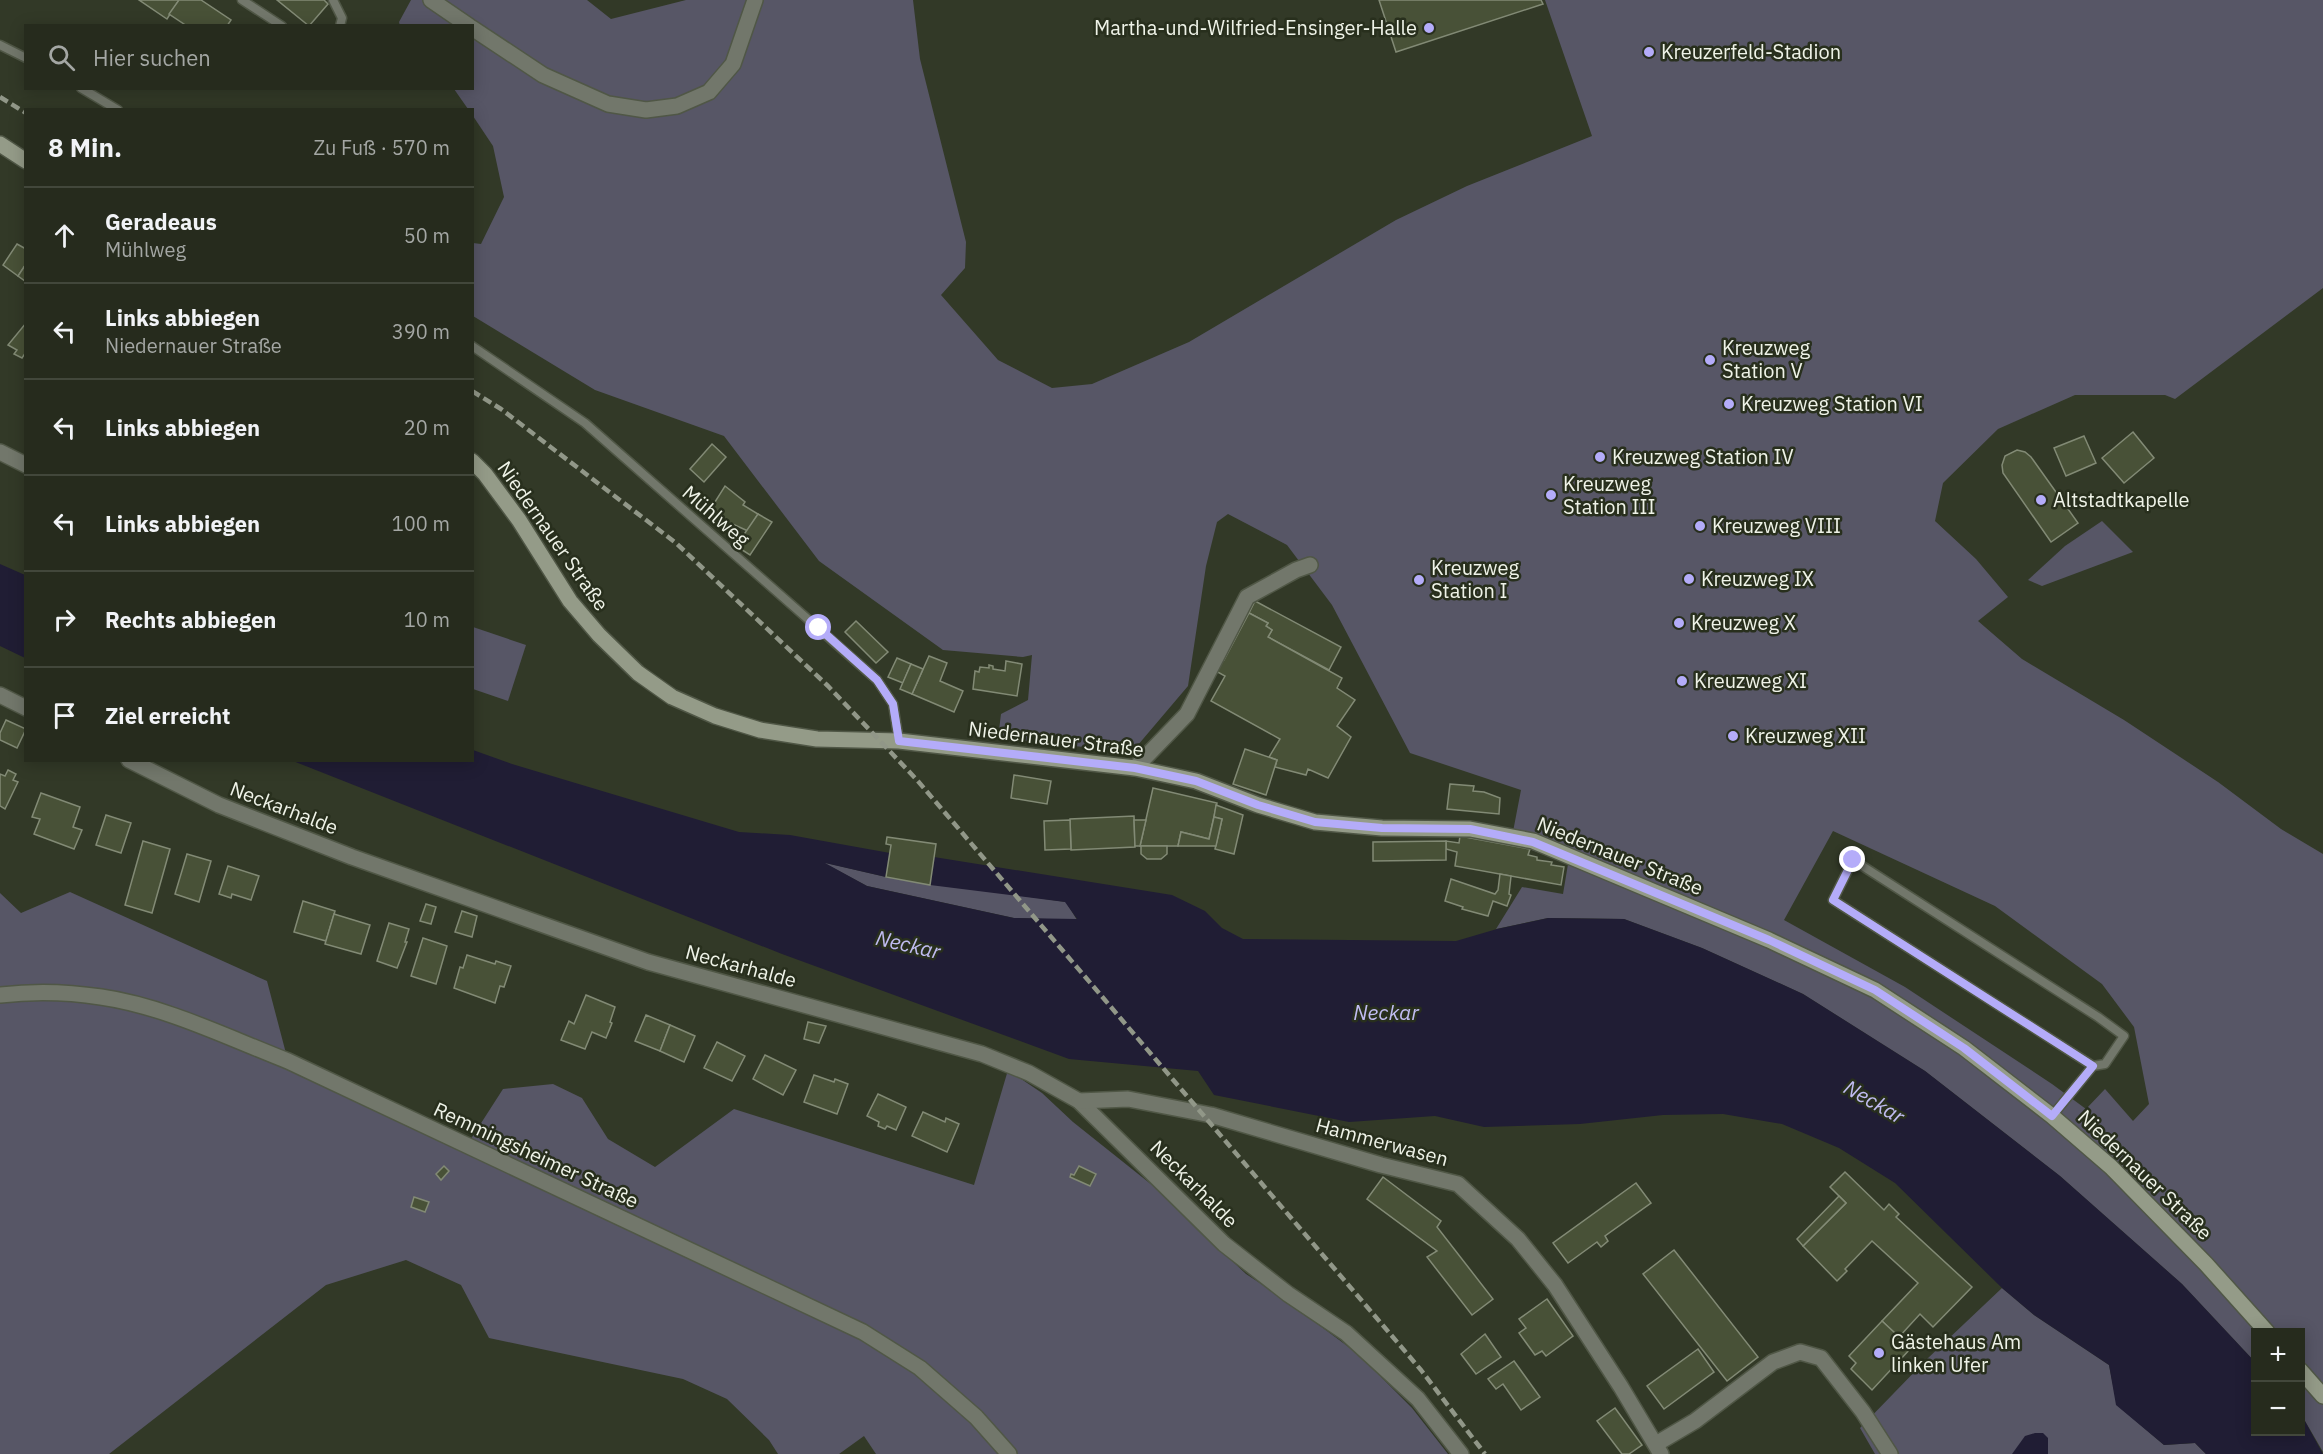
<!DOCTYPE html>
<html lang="de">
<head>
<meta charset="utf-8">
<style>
  :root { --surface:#262b1d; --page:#2e3326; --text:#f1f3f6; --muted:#a4a7a4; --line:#42473b }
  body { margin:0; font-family:"IBM Plex Sans",sans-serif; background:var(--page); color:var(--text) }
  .controls { position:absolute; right:18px; bottom:18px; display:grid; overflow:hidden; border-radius:0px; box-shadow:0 3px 15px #0003 }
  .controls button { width:54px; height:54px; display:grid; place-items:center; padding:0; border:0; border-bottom:2px solid var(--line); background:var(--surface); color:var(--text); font:30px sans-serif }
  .stop { position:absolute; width:18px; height:18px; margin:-14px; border:4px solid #b4acf9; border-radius:50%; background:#fff }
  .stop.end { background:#b4acf9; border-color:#fff; box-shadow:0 2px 6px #0008 }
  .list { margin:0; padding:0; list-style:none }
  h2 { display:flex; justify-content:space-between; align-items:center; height:78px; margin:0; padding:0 24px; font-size:26px }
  h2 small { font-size:20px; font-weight:400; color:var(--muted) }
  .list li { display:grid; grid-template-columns:39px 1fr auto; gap:18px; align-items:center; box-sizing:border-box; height:96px; padding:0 24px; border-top:2px solid var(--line) }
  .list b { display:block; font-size:22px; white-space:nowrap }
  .list p { margin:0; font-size:20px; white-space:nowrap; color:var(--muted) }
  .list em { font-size:20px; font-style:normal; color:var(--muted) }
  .icon { flex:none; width:33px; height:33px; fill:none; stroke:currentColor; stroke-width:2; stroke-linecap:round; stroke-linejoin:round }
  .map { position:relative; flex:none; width:2323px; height:1454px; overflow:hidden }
  .search { position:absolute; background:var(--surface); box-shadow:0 3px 15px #0003; left:24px; top:24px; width:450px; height:66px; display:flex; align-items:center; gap:15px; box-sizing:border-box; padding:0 21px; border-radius:0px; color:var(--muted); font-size:22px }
  .panel { position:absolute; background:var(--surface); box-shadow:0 3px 15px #0003; left:24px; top:108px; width:450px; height:654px; border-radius:0px }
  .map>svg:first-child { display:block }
  .green { fill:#575666; fill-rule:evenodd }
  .water { fill:#201d34 }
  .building { fill:#485137; stroke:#828a75; stroke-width:1.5 }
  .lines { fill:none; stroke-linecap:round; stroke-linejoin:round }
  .service-casing { stroke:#505746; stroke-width:11 }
  .minor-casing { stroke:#505746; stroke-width:18 }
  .tertiary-casing { stroke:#505746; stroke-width:18 }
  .secondary-casing { stroke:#505746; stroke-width:18 }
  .service { stroke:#72776b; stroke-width:8 }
  .minor { stroke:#72776b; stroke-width:15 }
  .tertiary { stroke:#72776b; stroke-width:15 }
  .secondary { stroke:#949b88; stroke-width:15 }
  .rail { stroke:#919788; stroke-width:4.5; stroke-dasharray:9 4.5; stroke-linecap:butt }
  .route { stroke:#b4acf9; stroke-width:8 }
  .poi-dot { fill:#b4acf9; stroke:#282f1d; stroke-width:2 }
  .labels { text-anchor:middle; stroke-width:5; stroke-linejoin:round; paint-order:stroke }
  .poi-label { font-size:20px; fill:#eff3e8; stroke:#282f1d; text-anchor:start }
  .street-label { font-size:20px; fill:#eff3e8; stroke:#282f1d }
  .water-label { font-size:21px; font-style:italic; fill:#c0bcf1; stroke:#282f1d }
</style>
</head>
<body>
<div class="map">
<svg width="2323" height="1454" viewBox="0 0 2323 1454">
  <rect width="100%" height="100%" fill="#323927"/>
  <g class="green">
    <path d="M411 0H587L611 19 686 0H913L920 59 966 242 965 268 941 295 998 360 1052 388 1092 384 1189 342 1396 220 1467 186 1592 136 1545 0H2323V288L2175 399 2165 395H2075L1998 429 1943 483 1935 521 1976 559 2008 597 1978 621 2022 659 2124 720 2218 782 2281 829 2323 854V1452L2301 1414 2300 1332H2256L2255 1362 2182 1284 2060 1176 1925 1071 1803 994 1702 948 1624 919 1548 918 1496 929 1522 887 1563 894 1568 864 1511 842 1521 790 1410 753 1332 605 1287 545 1228 514 1217 522 1206 566 1188 686 1132 752 998 738 1001 714 1028 700 1032 655 1023 657 943 650 819 561 724 436 595 390 473 316V243L481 244 504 197 493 146 473 116 472 110 468 109 454 89 472 88V26H400L399 22ZM1833 831 1995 906 2102 984 2134 1027 2149 1104 2133 1121 2105 1089 2086 1109 2052 1084 1905 987 1784 920Z"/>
    <polygon points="2102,521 2133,552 2042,586 2028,580 2065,546"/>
    <polygon points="473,627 526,645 508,701 473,689"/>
    <polygon points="822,862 886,877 1066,902 1077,920 1014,918 867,886"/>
    <polygon points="70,892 267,981 288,1061 467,1145 503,1089 553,1084 582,1098 608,1139 655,1167 734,1109 974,1185 1008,1070 1042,1093 1073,1122 1152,1185 1246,1274 1284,1299 1358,1354 1412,1408 1448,1454 876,1454 864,1436 839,1454 778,1454 769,1440 727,1399 683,1379 489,1338 461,1285 406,1260 326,1285 109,1454 0,1454 0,893 21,913"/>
    <polygon points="2002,1288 2034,1315 2109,1365 2117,1405 2164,1445 2195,1443 2206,1454 1875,1454 1860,1428 1927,1359"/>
  </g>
  <g class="water">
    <polygon points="0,564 25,575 25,658 0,646"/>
    <polygon points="473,750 512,764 739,832 790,835 890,853 886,877 825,863 867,886 1014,918 1077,919 1065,902 930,885 934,857 1172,895 1205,911 1222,928 1243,939 1456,941 1497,929 1548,918 1624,919 1702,948 1803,994 1925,1071 2060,1176 2182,1284 2255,1362 2256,1432 2300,1432 2301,1414 2323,1454 2206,1454 2195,1443 2164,1445 2116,1405 2109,1365 2034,1315 2002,1288 1895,1183 1839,1148 1782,1124 1723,1114 1663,1115 1580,1124 1484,1127 1435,1116 1349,1122 1214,1095 1198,1071 1069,1059 782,954 293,761 472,760"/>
    <polygon points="2035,1433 2043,1433 2048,1438 2048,1454 2012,1454 2025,1436"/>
  </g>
  <g class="building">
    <polygon points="139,0 179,0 167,19"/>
    <polygon points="179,0 201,0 231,20 227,26 187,26 169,14"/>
    <polygon points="277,0 324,0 328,4 309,26"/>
    <polygon points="1379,0 1541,0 1543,4 1396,52"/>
    <polygon points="17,244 26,249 26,264 18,276 3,265"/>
    <polygon points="26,264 26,280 25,281 18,276"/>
    <polygon points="26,323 26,352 22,358 14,354 17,350 8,345"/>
    <polygon points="2133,432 2154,458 2124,483 2102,458"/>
    <polygon points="2084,436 2096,463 2066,476 2054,448"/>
    <polygon points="712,444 726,457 704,482 690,469"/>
    <polygon points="2017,450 2025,452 2031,457 2078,523 2051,542 2003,473 2002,465 2005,456"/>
    <polygon points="725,486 745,502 743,505 758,514 748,531 708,513"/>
    <polygon points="758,514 772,522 750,555 736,546"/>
    <polygon points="1255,601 1341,647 1329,670 1268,637 1272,630 1266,626 1268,623 1249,613"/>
    <polygon points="1249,613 1268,623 1266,626 1272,630 1268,637 1342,678 1337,688 1355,700 1337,726 1351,737 1328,778 1308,769 1306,775 1275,767 1277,760 1269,757 1280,739 1211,701 1225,676 1214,670 1221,658 1224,660"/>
    <polygon points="856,621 888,652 876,663 845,632"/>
    <polygon points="929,656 947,663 940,681 963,691 954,712 912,694"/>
    <polygon points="897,658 911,664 903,683 888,677"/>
    <polygon points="1006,661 1022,664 1017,696 973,689 975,671 979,672 980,667 989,668 989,665 993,666 993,669 1005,671"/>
    <polygon points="911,664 923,669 912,694 900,689"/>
    <polygon points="6,720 26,729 17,748 0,740 0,733"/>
    <polygon points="1245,749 1277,760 1266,795 1233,784"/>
    <polygon points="8,770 16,774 13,780 18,782 5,809 0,806 0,774 5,776"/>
    <polygon points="1014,775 1051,781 1047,804 1011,798"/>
    <polygon points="1450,784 1474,786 1473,791 1484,792 1500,798 1499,814 1447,809"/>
    <polygon points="1153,788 1217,803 1209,839 1181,832 1178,846 1140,846"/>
    <polygon points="41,793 80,807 73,827 82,830 74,849 34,834 40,819 32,817"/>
    <polygon points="1216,805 1243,815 1234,854 1215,849 1222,819 1214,817"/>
    <polygon points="106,815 131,823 121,853 96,845"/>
    <polygon points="1134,816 1135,847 1071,850 1070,819"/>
    <polygon points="1214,817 1222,819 1216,846 1178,846 1181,832 1209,839"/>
    <polygon points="1070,820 1071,849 1045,850 1044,821"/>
    <polygon points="1134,820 1146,820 1140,846 1135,846"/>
    <polygon points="1460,836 1530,849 1528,855 1537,857 1537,860 1552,862 1551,865 1564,867 1561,885 1455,866 1457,852 1446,849 1446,841 1459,843"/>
    <polygon points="887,837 936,844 930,885 886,877 891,845 886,844"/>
    <polygon points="143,841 170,849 152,913 125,905"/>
    <polygon points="1446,841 1446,860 1373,861 1373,842"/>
    <polygon points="1141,846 1167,846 1167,854 1161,859 1147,859 1141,854"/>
    <polygon points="187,854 211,861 199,902 175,894"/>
    <polygon points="228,866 259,876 251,900 232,894 231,898 219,894"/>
    <polygon points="1500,874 1511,876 1509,894 1511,895 1507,906 1493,901 1488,916 1462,909 1463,907 1445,901 1451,879 1495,894 1498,890"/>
    <polygon points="303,901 335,911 326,941 294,932"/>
    <polygon points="426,904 436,907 431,924 420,921"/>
    <polygon points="462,911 477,916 472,937 455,932"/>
    <polygon points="334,914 370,925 361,954 325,944"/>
    <polygon points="389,923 409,929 405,942 407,942 397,968 377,961"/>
    <polygon points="423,938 447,946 436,984 411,976"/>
    <polygon points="467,955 495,964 496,961 511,966 504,987 500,986 495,1003 454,988 460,967 463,968"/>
    <polygon points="586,995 615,1007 610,1022 612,1023 606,1038 592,1032 585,1049 561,1040 569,1021 574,1024"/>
    <polygon points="646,1015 670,1025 660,1051 635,1041"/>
    <polygon points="808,1022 826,1026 819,1043 804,1039"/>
    <polygon points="670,1025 695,1036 684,1062 660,1051"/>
    <polygon points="717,1042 745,1056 732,1081 704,1068"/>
    <polygon points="765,1055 796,1070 783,1095 753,1079"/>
    <polygon points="814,1075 834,1082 835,1079 848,1084 837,1114 804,1102"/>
    <polygon points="878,1094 906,1107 896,1130 887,1126 885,1129 878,1126 879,1122 867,1116"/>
    <polygon points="923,1112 945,1122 946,1118 959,1124 947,1152 912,1136"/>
    <polygon points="444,1166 449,1171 441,1180 436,1174"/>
    <polygon points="1079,1166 1096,1174 1090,1186 1070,1177 1071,1174 1074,1175"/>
    <polygon points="1845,1172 1884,1210 1889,1204 1899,1214 1896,1217 1972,1287 1933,1327 1920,1314 1899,1337 1882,1321 1918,1283 1872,1241 1845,1269 1847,1271 1837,1281 1803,1246 1846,1203 1830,1187"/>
    <polygon points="1383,1177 1441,1221 1437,1227 1493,1299 1472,1315 1427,1257 1437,1251 1367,1199"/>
    <polygon points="1636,1183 1651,1203 1605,1236 1608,1241 1601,1247 1597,1242 1568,1263 1553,1243"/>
    <polygon points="1839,1196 1846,1203 1803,1246 1797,1239"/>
    <polygon points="414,1197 429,1202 425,1212 411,1207"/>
    <polygon points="2203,1229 2208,1235 2203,1240 2198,1233"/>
    <polygon points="1674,1250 1758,1357 1727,1381 1643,1274"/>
    <polygon points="1547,1299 1573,1336 1546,1356 1542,1351 1535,1355 1519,1333 1526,1328 1519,1319"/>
    <polygon points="1882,1321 1911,1348 1872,1390 1851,1369 1856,1363 1849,1356"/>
    <polygon points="1485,1334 1501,1357 1476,1374 1461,1354"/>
    <polygon points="1698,1349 1714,1372 1664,1409 1647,1386"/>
    <polygon points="1514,1361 1540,1397 1521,1410 1503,1384 1496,1389 1488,1379"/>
    <polygon points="1615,1408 1642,1445 1629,1454 1622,1454 1597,1421"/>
  </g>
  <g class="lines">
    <g class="service-casing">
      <g id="service">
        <polyline points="242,0 282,26"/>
        <polyline points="333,0 342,18 340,26"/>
        <polyline points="0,45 26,58"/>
        <polyline points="81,88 118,110"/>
        <polyline points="472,346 585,423 877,680 893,704 899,741"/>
        <polyline points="2052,1116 2093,1066 1833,900 1853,860 2098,1017 2124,1036 2105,1064 2093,1066"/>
      </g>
    </g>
    <g class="minor-casing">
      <g id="minor">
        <polyline points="431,0 469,26"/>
        <polyline points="472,28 543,75 608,104 646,110 677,106 709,92 733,64 755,0"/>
        <polyline points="0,452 26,465"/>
        <polyline points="0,695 26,708"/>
        <polyline points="129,760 219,805 352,857 648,962 982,1054 1029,1073 1079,1101 1224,1244 1288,1294 1346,1333 1418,1399 1461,1454"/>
        <polyline points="1135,768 1187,714 1247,597 1296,570 1310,565"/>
        <polyline points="1079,1101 1128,1099 1211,1115 1381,1165 1458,1184 1518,1239 1555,1285 1621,1387 1661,1454"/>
        <polyline points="1656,1444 1695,1421 1773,1362 1800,1352 1821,1358 1863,1412 1890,1454"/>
      </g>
    </g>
    <g class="tertiary-casing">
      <path id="tertiary" d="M0 995C33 991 69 992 101 997 164 1006 229 1038 288 1061L863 1332 920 1368 976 1417 1009 1454"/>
    </g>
    <g class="secondary-casing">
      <g id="secondary">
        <polyline points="0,144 26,161"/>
        <polyline points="472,461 485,474 519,520 570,601 599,635 638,673 672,697 715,716 760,730 817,739 899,741 1135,768 1196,781 1258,805 1315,822 1382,828 1470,829 1533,841 1769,940 1875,990 1964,1048 2052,1116 2111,1167 2206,1264 2267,1332"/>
        <polyline points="2300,1370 2323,1396"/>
      </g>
    </g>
    <use href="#service" class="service"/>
    <use href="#minor" class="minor"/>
    <use href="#tertiary" class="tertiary"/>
    <use href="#secondary" class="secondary"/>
    <g class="rail">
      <polyline points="0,97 26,113"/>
      <polyline points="472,391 501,409 676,543 828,686 917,780 1421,1370 1485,1454"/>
    </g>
  </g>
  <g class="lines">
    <polyline class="route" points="819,628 877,680 893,704 899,741 1135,768 1196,781 1258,805 1315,822 1382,828 1470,829 1533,842 1769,940 1875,990 1964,1048 2052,1116 2093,1066 1833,900 1853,860"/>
  </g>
  <g class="poi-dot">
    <circle cx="1429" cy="28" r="6"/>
    <circle cx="1649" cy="52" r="6"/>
    <circle cx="1710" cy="360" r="6"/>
    <circle cx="1729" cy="404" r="6"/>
    <circle cx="1600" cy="457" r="6"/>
    <circle cx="1551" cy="495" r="6"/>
    <circle cx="2041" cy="500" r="6"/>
    <circle cx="1700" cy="526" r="6"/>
    <circle cx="1689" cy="579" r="6"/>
    <circle cx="1419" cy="580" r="6"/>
    <circle cx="1679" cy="623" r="6"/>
    <circle cx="1682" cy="681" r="6"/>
    <circle cx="1733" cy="736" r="6"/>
    <circle cx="1879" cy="1353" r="6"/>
  </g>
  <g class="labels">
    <g class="poi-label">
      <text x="1417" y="35" text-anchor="end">Martha-und-Wilfried-Ensinger-Halle</text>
      <text x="1661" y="59">Kreuzerfeld-Stadion</text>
      <text x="1722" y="355">Kreuzweg<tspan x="1722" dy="23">Station V</tspan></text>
      <text x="1741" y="411">Kreuzweg Station VI</text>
      <text x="1612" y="464">Kreuzweg Station IV</text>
      <text x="1563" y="491">Kreuzweg<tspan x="1563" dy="23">Station III</tspan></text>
      <text x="2053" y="507">Altstadtkapelle</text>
      <text x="1712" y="533">Kreuzweg VIII</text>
      <text x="1431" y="575">Kreuzweg<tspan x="1431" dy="23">Station I</tspan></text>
      <text x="1701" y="586">Kreuzweg IX</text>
      <text x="1691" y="630">Kreuzweg X</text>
      <text x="1694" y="688">Kreuzweg XI</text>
      <text x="1745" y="743">Kreuzweg XII</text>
      <text x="1891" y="1349">Gästehaus Am<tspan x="1891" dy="23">linken Ufer</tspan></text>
    </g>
    <g class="street-label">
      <text transform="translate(716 516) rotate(41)" y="7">Mühlweg</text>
      <text transform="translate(553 536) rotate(55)" y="7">Niedernauer Straße</text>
      <text transform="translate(1056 739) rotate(7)" y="7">Niedernauer Straße</text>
      <text transform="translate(284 808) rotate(21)" y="7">Neckarhalde</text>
      <text transform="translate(1620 856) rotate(22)" y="7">Niedernauer Straße</text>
      <text transform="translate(741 966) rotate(15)" y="7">Neckarhalde</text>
      <text transform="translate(1382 1142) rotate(15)" y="7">Hammerwasen</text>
      <text transform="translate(536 1155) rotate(25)" y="7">Remmingsheimer Straße</text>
      <text transform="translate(2145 1175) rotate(44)" y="7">Niedernauer Straße</text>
      <text transform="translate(1194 1184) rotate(45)" y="7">Neckarhalde</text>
    </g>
    <g class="water-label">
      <text transform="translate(908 945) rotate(13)" y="7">Neckar</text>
      <text x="1386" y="1020">Neckar</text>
      <text transform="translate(1874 1102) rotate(30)" y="7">Neckar</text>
    </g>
  </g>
</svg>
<div class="controls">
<button>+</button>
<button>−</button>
</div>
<div class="stop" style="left:819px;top:628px"></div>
<div class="stop end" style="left:1853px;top:860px"></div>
<div class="search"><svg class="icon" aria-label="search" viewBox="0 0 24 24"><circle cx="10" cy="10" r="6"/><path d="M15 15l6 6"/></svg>Hier suchen</div>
<section class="panel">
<h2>8 Min.<small>Zu Fuß · 570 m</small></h2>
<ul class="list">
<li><svg class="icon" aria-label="ahead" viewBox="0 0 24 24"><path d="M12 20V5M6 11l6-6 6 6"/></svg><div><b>Geradeaus</b><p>Mühlweg</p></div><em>50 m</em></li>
<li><svg class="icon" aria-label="left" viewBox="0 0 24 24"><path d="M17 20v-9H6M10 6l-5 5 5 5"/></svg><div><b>Links abbiegen</b><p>Niedernauer Straße</p></div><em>390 m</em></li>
<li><svg class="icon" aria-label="left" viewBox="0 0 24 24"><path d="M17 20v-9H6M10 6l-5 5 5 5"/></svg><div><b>Links abbiegen</b></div><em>20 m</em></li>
<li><svg class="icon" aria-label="left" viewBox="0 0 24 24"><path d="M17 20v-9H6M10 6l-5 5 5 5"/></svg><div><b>Links abbiegen</b></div><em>100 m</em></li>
<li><svg class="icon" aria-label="right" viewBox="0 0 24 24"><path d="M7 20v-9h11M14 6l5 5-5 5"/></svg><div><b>Rechts abbiegen</b></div><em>10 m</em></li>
<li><svg class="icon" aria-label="arrive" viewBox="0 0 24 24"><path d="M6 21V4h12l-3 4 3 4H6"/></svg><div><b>Ziel erreicht</b></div></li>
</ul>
</section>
</div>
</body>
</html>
